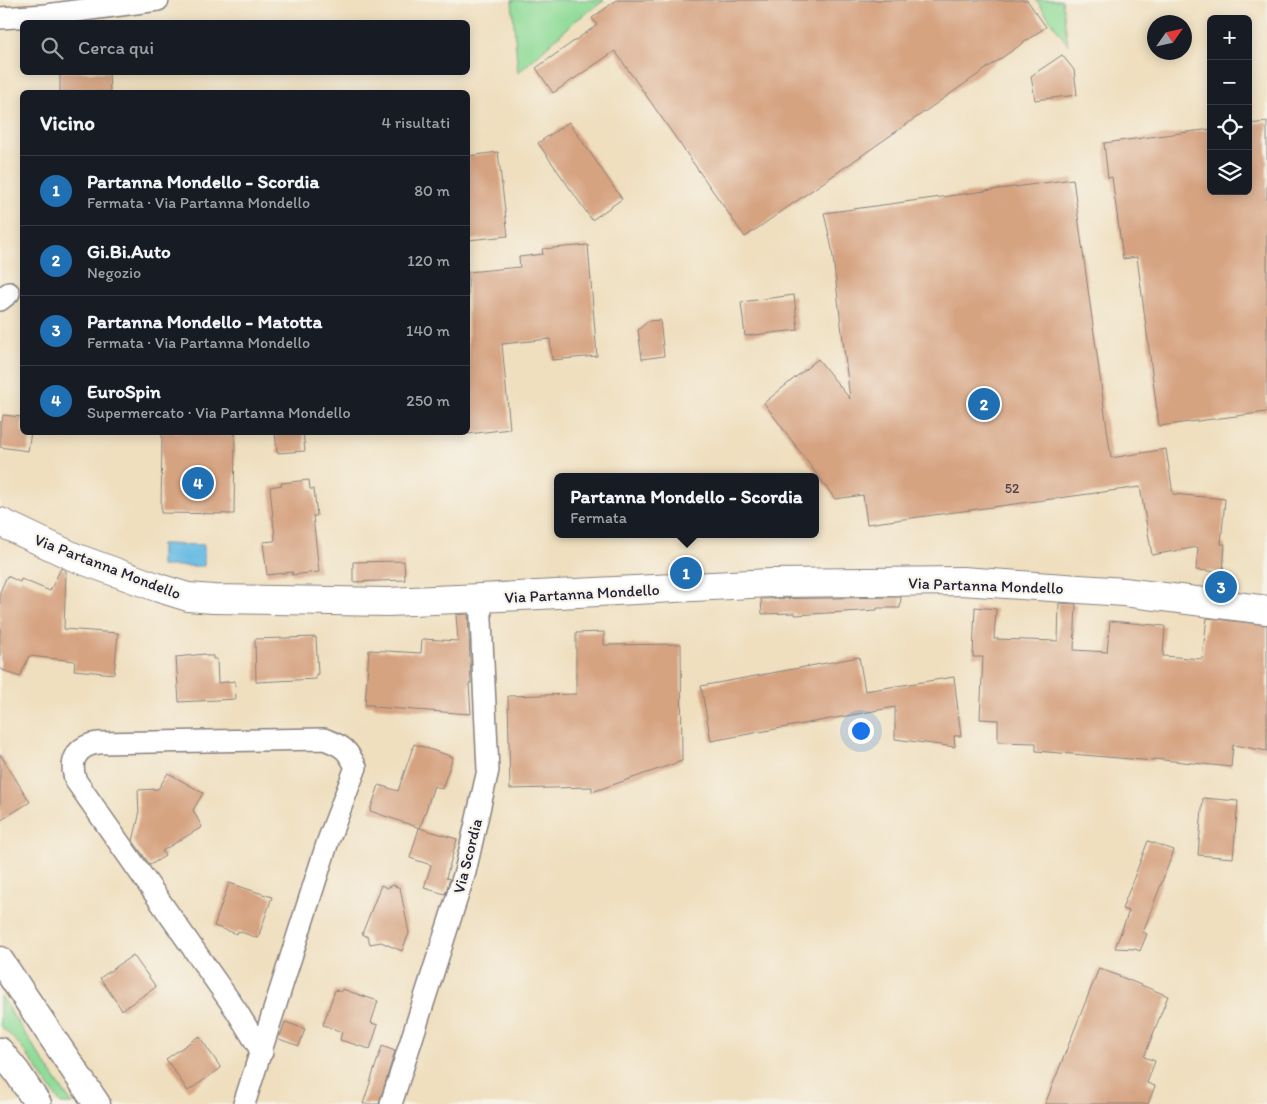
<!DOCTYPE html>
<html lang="it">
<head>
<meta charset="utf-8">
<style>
  :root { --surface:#171b24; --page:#242831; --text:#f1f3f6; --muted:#9ea1a6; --line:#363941; --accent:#1f6fb2 }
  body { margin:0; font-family:Itim,sans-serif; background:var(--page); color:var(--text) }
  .controls { position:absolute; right:15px; top:15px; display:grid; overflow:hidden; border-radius:8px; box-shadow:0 2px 12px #0003 }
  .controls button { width:45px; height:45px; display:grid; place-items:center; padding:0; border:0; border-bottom:1px solid var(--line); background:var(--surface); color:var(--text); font:25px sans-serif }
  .compass { position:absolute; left:1147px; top:15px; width:45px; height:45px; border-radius:50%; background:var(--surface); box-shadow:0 2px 12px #0003; rotate:56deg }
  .you { position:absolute; left:860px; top:730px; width:18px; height:18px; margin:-12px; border:4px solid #fff; border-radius:50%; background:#1a73e8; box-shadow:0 0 0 8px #1a73e833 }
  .badge { display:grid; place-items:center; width:32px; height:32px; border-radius:50%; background:var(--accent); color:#fff; font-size:16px; font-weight:700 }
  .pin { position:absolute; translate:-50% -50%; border:2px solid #fff; box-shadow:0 1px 5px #0006 }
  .popup { position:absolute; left:554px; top:473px; width:265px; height:65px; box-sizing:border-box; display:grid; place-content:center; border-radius:8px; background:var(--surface); filter:drop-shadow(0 1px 4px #0005); font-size:16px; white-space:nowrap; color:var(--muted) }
  .popup b { font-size:19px; color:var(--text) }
  .popup::after { content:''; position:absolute; left:50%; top:100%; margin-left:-10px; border:10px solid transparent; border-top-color:var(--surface) }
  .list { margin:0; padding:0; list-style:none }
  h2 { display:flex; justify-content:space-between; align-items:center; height:65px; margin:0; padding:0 20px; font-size:21px }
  h2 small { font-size:16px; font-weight:400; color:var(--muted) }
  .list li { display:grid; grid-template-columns:32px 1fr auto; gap:15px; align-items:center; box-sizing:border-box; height:70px; padding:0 20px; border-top:1px solid var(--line) }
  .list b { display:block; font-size:19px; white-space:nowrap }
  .list p { margin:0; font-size:16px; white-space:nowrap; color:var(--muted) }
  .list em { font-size:16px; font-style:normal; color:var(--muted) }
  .icon { flex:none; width:28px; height:28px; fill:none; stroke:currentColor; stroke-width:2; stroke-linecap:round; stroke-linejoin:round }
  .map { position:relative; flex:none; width:1267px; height:1104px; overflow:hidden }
  .search { position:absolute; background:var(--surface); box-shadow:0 2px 12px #0003; left:20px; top:20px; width:450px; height:55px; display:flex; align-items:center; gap:12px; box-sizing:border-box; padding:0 18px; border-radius:8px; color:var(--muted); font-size:19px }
  .panel { position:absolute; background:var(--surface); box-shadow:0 2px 12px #0003; left:20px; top:90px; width:450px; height:345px; border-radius:8px }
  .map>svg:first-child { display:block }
  .green { fill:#8fdb98; stroke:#587e6a }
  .water { fill:#67bbe3; stroke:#446e8f }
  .building { fill:#d6a381 }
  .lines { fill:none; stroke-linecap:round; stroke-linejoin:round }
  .minor-casing { stroke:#88807d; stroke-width:24 }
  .tertiary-casing { stroke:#88807d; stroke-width:29 }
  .secondary-casing { stroke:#88807d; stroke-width:30 }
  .minor { stroke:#fff; stroke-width:21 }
  .tertiary { stroke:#fff; stroke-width:26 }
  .secondary { stroke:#fff; stroke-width:28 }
  .labels { text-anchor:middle; stroke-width:4.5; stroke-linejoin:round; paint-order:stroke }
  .number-label { font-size:14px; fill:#4f424c }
  .street-label { font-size:16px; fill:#22223b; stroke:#f7f3e8 }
</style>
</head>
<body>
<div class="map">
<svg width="1267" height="1104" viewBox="0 0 1267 1104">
  <rect width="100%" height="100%" fill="#f7f3e8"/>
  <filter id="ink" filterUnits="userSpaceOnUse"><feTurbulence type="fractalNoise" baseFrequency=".02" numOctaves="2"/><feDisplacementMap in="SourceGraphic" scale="10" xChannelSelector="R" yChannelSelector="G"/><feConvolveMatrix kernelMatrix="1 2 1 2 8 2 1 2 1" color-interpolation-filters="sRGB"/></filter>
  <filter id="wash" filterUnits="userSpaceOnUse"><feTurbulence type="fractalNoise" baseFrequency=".0096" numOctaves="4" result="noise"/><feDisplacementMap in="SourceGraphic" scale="20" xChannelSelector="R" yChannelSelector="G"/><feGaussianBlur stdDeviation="1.12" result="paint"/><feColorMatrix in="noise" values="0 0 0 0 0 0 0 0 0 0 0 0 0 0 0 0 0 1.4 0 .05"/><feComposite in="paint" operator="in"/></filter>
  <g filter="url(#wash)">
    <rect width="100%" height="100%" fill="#efdfbf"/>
    <g class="green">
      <polygon points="512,0 605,0 575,21 518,73"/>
      <polygon points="1036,0 1062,0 1068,45"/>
      <path d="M0 996 72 1104H61C44 1079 24 1045 0 1026Z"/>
    </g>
    <polygon class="water" points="161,544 204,545 204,566 161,566"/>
    <g id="blocks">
      <g class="building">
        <polygon points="617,0 1027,0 1046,27 745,237 615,51 553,93 536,68 597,25 592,18"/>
        <polygon points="1062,55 1074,70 1077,95 1035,100 1031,76"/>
        <polygon points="60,72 109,72 110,92 60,92"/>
        <polygon points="569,122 622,199 592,220 538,143"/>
        <polygon points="1267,122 1267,412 1159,426 1137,257 1123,259 1112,177 1108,178 1104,143 1211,129 1211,191 1248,191 1248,124"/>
        <polygon points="498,152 508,236 468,240 468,156"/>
        <polygon points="1073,179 1111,458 1166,449 1173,494 1225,499 1221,544 1225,544 1223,572 1196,570 1198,547 1152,555 1140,487 867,524 863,495 835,499 764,403 818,359 850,399 832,249 824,213"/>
        <polygon points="588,245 597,356 552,360 550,339 502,344 510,429 468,434 468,272 520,267 519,257 543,254 542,249"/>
        <polygon points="794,295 798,330 745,336 741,302"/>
        <polygon points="660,320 664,356 642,359 638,330 648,321"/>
        <polygon points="3,415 22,417 22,432 31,432 28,451 0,447 0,422 2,422"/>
        <polygon points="162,432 235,432 234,514 161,513"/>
        <polygon points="275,432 303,432 305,451 277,453"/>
        <polygon points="309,480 310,489 314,489 317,516 313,516 319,572 291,575 293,572 267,575 263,542 274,541 275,539 270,487 282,485 281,483"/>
        <polygon points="404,561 405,580 353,582 353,562"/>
        <polygon points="61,568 66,571 64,629 118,633 114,674 74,670 75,661 29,656 20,677 0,669 0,592 7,576 20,582 21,579 50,591"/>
        <polygon points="901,597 900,608 877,608 877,610 795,615 795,613 762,614 761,599"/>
        <polygon points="1059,603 1076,604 1074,650 1107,652 1110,621 1165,626 1163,656 1202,659 1207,618 1267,625 1267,751 1233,745 1231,767 1154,759 1154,761 1036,751 1036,743 998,742 998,720 980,719 983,657 973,657 975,607 996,609 994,639 1058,641"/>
        <polygon points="468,614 471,683 469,684 471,714 373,707 374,705 365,705 369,650 421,653 422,639 458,641 456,615"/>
        <polygon points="604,632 604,645 681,644 682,761 592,792 592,787 510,789 508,696 576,694 576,633"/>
        <polygon points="316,637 318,674 316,674 316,679 256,682 255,639"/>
        <polygon points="205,654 206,656 213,656 213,659 217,659 218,683 235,681 236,699 179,702 176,657"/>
        <polygon points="859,657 865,691 954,677 961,736 954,736 955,747 895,739 895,707 711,741 701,686"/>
        <polygon points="414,744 453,757 442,789 434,786 420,828 370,811 379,785 398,791"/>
        <polygon points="0,754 30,802 0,821"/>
        <polygon points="168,773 203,793 193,810 202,827 162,851 165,856 150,865 133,841 139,816 138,790 158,789"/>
        <polygon points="1203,798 1238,801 1233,858 1198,855"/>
        <polygon points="419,828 457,839 446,878 450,879 445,894 424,888 431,865 410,858"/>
        <polygon points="1148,841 1174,850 1143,932 1147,934 1140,951 1135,949 1115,948 1129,911 1122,909"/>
        <polygon points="229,883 272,897 258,938 238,931 237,934 214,926"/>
        <polygon points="381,885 387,888 393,885 400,888 409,933 402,951 381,942 370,944 368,937 362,934"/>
        <polygon points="133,955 156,987 122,1010 100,978"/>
        <polygon points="1099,968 1168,996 1144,1057 1155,1061 1147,1083 1155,1086 1148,1104 1045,1104"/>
        <polygon points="342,989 378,1001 371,1023 378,1025 370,1049 340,1040 342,1032 323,1025 335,990 341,992"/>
        <polygon points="285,1022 305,1029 299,1046 279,1039"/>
        <polygon points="199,1036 221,1068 188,1091 166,1059"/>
        <polygon points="382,1046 395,1051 379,1104 363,1104"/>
      </g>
    </g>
  </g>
  <g filter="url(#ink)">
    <use href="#blocks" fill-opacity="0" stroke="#88807d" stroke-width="1"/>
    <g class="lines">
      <g class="minor-casing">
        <g id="minor">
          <polyline points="0,18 46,15 158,0"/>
          <polyline points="0,300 9,293"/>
          <path d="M244 1104 328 841 356 767C347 749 343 746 324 739L99 743C78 745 68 760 76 781L236 1010 262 1052"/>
          <polyline points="391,1104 465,872 488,770 480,598"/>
        </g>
      </g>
      <g class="tertiary-casing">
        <g id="tertiary">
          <polyline points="0,960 97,1104"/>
          <polyline points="0,1051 17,1072 38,1104"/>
        </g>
      </g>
      <g class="secondary-casing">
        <polyline id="secondary" points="0,522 74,557 159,588 188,597 213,599 388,602 480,598 771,583 962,581 1124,592 1267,610"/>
      </g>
      <use href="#minor" class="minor"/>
      <use href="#tertiary" class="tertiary"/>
      <use href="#secondary" class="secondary"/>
    </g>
  </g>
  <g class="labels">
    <g class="number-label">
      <text x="1012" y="493">52</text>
    </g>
    <g class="street-label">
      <text transform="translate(108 566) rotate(21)" y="6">Via Partanna Mondello</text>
      <text transform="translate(986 585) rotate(2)" y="6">Via Partanna Mondello</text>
      <text transform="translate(582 593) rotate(-3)" y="6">Via Partanna Mondello</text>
      <text transform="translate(467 856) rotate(-76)" y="6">Via Scordia</text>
    </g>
  </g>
</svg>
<div class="controls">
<button>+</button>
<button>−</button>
<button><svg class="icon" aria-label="locate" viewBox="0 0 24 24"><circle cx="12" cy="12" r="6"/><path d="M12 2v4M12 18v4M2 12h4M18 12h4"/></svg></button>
<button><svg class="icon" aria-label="layers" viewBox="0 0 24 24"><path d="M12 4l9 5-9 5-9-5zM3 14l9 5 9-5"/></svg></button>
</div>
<svg class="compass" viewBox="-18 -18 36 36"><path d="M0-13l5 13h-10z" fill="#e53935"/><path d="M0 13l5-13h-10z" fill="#9ea1a6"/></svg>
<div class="you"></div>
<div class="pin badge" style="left:686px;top:573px">1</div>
<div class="popup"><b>Partanna Mondello - Scordia</b>Fermata</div>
<div class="pin badge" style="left:984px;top:404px">2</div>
<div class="pin badge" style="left:1221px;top:587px">3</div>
<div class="pin badge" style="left:198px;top:483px">4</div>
<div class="search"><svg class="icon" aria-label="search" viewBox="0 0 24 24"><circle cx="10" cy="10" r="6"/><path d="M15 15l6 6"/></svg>Cerca qui</div>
<section class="panel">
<h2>Vicino<small>4 risultati</small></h2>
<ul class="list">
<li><span class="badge">1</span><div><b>Partanna Mondello - Scordia</b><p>Fermata · Via Partanna Mondello</p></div><em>80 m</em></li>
<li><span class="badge">2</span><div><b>Gi.Bi.Auto</b><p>Negozio</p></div><em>120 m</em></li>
<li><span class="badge">3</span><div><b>Partanna Mondello - Matotta</b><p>Fermata · Via Partanna Mondello</p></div><em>140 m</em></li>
<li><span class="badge">4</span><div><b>EuroSpin</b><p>Supermercato · Via Partanna Mondello</p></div><em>250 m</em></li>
</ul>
</section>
</div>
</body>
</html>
